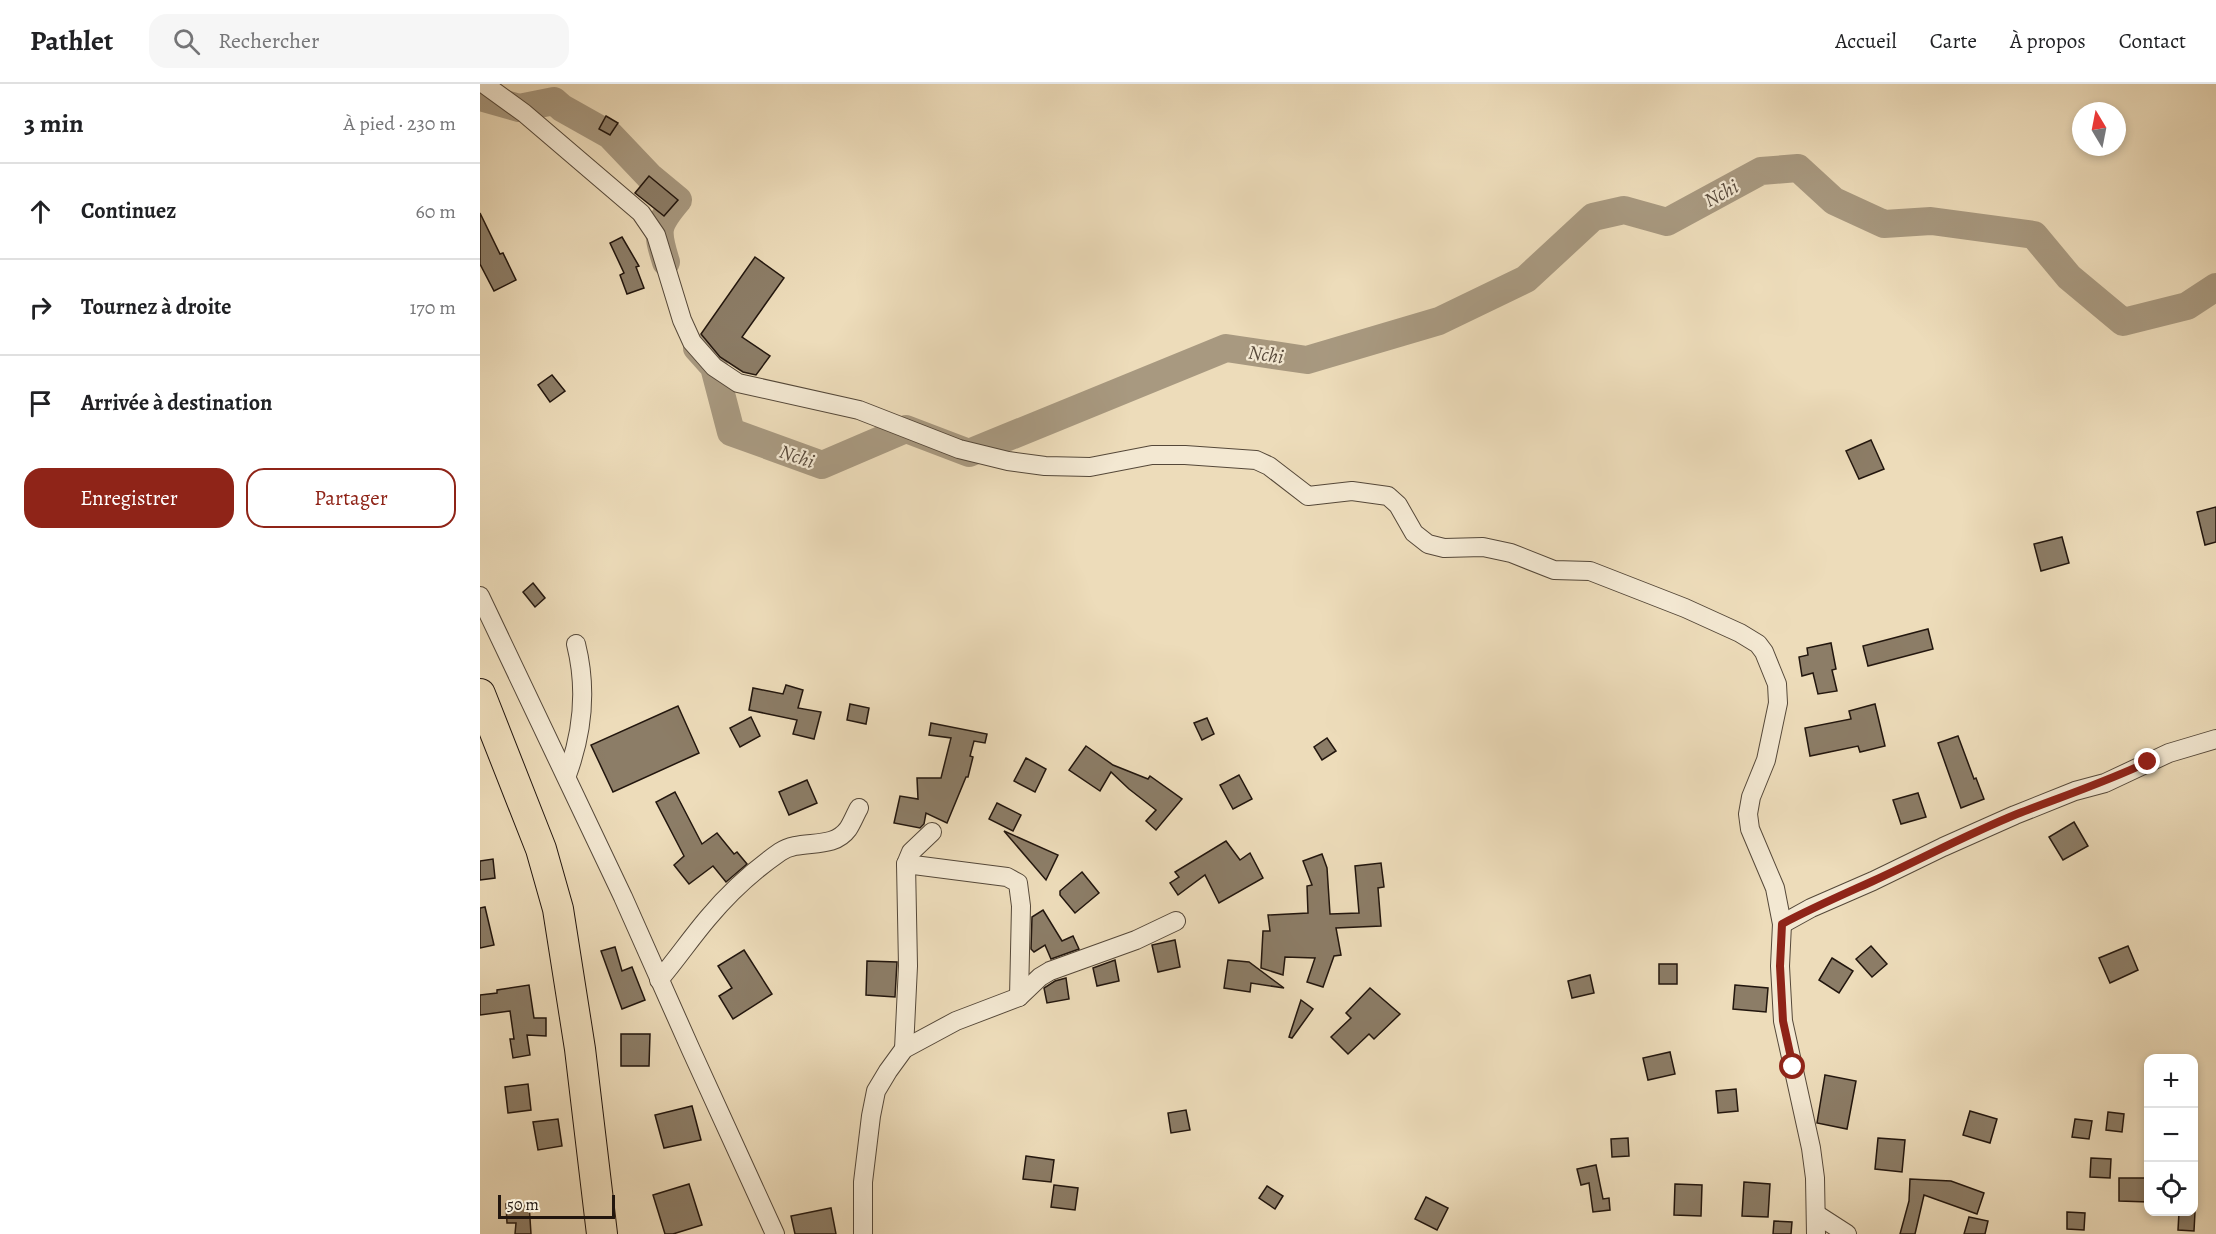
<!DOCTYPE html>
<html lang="fr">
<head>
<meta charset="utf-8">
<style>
  :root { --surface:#fff; --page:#f6f6f6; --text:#202124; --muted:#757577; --line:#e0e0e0; --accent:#8f2418 }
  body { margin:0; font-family:Alegreya,serif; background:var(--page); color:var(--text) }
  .controls { position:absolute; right:18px; bottom:18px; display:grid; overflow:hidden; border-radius:12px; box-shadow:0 3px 9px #0003 }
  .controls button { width:54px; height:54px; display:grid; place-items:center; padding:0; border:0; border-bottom:2px solid var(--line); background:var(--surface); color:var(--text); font:30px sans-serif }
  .compass { position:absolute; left:1592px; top:18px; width:54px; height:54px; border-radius:50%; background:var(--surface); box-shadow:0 3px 9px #0003; rotate:350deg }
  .scale { position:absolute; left:18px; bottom:15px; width:117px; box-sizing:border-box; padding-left:6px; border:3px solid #22160e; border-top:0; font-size:16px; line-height:21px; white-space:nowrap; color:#22160e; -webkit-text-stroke:4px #f3e8d2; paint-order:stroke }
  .stop { position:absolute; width:18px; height:18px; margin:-14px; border:4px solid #8f2418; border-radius:50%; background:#fff }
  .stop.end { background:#8f2418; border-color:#fff; box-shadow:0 2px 6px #0008 }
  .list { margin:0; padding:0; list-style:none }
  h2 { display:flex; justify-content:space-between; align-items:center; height:78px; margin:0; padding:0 24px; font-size:26px }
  h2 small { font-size:20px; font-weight:400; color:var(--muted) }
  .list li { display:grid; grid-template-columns:39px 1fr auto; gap:18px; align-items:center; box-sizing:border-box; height:96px; padding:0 24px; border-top:2px solid var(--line) }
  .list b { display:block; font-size:22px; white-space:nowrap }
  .list em { font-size:20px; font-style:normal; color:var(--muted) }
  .actions { display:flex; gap:12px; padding:18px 24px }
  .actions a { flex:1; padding:14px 0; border:2px solid var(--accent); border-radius:18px; text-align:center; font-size:21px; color:var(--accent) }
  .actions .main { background:var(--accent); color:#fff }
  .icon { flex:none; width:33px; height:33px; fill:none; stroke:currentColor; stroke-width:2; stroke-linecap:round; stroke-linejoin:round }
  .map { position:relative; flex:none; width:1736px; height:1150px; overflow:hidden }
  header { display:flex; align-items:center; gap:36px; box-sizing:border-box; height:84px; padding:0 30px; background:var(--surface); border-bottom:2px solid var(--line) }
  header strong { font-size:28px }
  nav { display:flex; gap:33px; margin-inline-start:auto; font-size:21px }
  .search { width:420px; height:54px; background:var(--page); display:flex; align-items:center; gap:15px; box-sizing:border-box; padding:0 21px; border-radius:18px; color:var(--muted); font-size:22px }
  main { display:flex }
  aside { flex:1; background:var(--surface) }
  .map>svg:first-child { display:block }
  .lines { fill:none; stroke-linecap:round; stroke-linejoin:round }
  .river { stroke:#a89980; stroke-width:28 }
  .building { fill:#8c7d67; stroke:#22160e; stroke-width:1.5 }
  .minor-casing { stroke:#554839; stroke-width:20 }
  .trunk-casing { stroke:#22160e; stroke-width:32 }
  .minor { stroke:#f3e8d2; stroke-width:18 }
  .trunk { stroke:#eddcba; stroke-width:30 }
  .route { stroke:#8f2418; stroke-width:8 }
  .labels { text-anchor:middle; stroke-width:4.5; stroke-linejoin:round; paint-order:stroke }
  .water-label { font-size:20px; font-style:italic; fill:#584a3c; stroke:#f3e8d2 }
</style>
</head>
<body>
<header>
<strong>Pathlet</strong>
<div class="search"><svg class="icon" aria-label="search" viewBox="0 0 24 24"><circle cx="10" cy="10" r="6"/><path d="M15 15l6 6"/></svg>Rechercher</div>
<nav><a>Accueil</a><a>Carte</a><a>À propos</a><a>Contact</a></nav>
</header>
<main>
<aside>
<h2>3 min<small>À pied · 230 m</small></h2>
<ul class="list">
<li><svg class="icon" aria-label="ahead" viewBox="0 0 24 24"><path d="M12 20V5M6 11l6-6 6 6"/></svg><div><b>Continuez</b></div><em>60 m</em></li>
<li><svg class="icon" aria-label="right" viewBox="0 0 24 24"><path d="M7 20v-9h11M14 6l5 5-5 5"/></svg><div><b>Tournez à droite</b></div><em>170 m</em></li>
<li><svg class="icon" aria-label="arrive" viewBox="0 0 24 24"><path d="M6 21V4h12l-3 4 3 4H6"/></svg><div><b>Arrivée à destination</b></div></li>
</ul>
<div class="actions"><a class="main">Enregistrer</a><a>Partager</a></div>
</aside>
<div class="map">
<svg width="1736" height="1150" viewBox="0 0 1736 1150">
  <rect width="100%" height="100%" fill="#eddcba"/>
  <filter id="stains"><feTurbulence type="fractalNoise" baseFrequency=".00333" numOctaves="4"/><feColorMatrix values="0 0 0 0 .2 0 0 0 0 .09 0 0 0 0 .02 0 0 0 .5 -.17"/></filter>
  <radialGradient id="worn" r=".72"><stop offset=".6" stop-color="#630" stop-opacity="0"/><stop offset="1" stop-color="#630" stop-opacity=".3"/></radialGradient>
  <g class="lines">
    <g class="river">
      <path d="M0 13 39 24 74 17 82 24 130 51 169 92 198 116C176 142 176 146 186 178"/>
      <polyline points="217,264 234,283 251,348 342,381 426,345 489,369 746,264 827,276 959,237 1046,195 1113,133 1144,126 1187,138 1281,87 1318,84 1354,117 1404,140 1451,137 1554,151 1589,193 1643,238 1707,222 1736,203"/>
    </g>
  </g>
  <g class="building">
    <polygon points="126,32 138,39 130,51 119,45"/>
    <polygon points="169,92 198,116 184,132 155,109"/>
    <polygon points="0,129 20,170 23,169 36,196 14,207 0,180"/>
    <polygon points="142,153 159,182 156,183 164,204 147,210 140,191 144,189 130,159"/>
    <polygon points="275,173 304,194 262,253 290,272 276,291 263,288 240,273 221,250"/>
    <polygon points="72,291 85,307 70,318 58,301"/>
    <polygon points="1391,356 1404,385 1379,395 1366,367"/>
    <polygon points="1736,423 1736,458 1725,461 1717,428"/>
    <polygon points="1582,453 1589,479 1561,487 1554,460"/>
    <polygon points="53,499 65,514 55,523 43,508"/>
    <polygon points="1448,545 1453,565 1388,582 1383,562"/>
    <polygon points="1351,559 1356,585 1352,586 1357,607 1338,610 1333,589 1322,592 1319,573 1328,571 1327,564"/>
    <polygon points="306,601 323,606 318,624 341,628 334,655 313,650 317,636 269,626 273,604 303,610"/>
    <polygon points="370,620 389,624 386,640 367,636"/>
    <polygon points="1395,620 1405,662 1380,668 1378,662 1330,672 1325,644 1371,635 1369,627"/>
    <polygon points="198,622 219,669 133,708 111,661"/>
    <polygon points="271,633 280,652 260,663 250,644"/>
    <polygon points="727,634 734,650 722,656 714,639"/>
    <polygon points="451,639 507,650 505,659 494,657 490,672 493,673 488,693 486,693 467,739 446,729 444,740 440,744 414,739 420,712 438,715 437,694 461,694 471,654 449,651"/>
    <polygon points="1478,652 1494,695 1496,694 1504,715 1481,724 1458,659"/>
    <polygon points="847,654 856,667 842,676 834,663"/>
    <polygon points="606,662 633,681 668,695 670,692 702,715 676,746 666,737 676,726 649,705 631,688 620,707 589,686"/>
    <polygon points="546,674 566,685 555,708 534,697"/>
    <polygon points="759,691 772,715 753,725 740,701"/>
    <polygon points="327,696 337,719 309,731 299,708"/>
    <polygon points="195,708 222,760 237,749 254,770 257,768 267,780 246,798 233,782 209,800 194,781 204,772 176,718"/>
    <polygon points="1438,709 1446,733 1421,740 1413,716"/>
    <polygon points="517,719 541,731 533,747 509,735"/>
    <polygon points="1594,738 1608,762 1583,776 1569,753"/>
    <polygon points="524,747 578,771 566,796"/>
    <polygon points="746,757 760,776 770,769 783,794 739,819 725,791 698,811 690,799 699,793 695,788"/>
    <polygon points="842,770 847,784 850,830 879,829 875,782 901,779 904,803 898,804 901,842 856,844 861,871 854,872 843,903 827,898 835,874 805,873 803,891 781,884 783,847 790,847 788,831 828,829 827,802 832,801 823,777"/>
    <polygon points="13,775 15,794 0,796 0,777"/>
    <polygon points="602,788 619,809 595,829 580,811 580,807"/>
    <polygon points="5,823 14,861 0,864 0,824"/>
    <polygon points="563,826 582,857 593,852 599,865 571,875 565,861 554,868 551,865 552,833"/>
    <polygon points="695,856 700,883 678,888 672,861"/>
    <polygon points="1391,862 1407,880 1392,893 1376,875"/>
    <polygon points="1648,862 1658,886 1630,899 1619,874"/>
    <polygon points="135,863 142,887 152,883 165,916 142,925 121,867"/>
    <polygon points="264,866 292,910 253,935 239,912 252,904 238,882"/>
    <polygon points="1352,874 1373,887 1359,909 1339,896"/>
    <polygon points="635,876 639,897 617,902 613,884"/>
    <polygon points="748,876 769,878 804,904 771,899 770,908 744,904"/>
    <polygon points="387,877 417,878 415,913 386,911"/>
    <rect x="1179" y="880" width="18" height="20"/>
    <polygon points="1110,891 1114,909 1092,914 1088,897"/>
    <polygon points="586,894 589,915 567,919 564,904 575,897"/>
    <polygon points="49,901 54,934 66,934 66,952 47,951 50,971 33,974 30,955 34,955 30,927 0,931 0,911 17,909 17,906"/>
    <polygon points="1255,901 1288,904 1286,928 1253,925"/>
    <polygon points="890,904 920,930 894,955 889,950 868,970 851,953 871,934 866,929"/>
    <polygon points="821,916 833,925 812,954 809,953"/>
    <polygon points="141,950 170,950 169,982 141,982"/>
    <polygon points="1190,968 1195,990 1168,996 1163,974"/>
    <polygon points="1345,991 1376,997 1367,1045 1337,1039"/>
    <polygon points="48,1000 51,1026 28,1029 25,1003"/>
    <polygon points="1256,1005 1258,1027 1238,1029 1236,1007"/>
    <polygon points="212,1022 221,1056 184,1064 175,1031"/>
    <polygon points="706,1026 710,1046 691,1049 688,1029"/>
    <polygon points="1490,1027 1517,1035 1510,1059 1483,1051"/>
    <polygon points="1628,1028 1644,1030 1642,1048 1626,1046"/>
    <polygon points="78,1035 82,1062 58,1066 53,1038"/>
    <polygon points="1595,1035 1612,1037 1609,1055 1592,1053"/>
    <polygon points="1148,1054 1149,1072 1132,1073 1131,1055"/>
    <polygon points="1398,1054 1425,1056 1422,1088 1395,1085"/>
    <polygon points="546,1072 574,1076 571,1098 543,1095"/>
    <polygon points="1611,1074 1631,1075 1630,1094 1610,1093"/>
    <polygon points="1116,1081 1123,1115 1129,1114 1130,1126 1113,1128 1109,1099 1101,1101 1097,1085"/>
    <polygon points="1639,1094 1668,1094 1668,1118 1639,1117"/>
    <polygon points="1430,1095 1471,1097 1504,1109 1497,1130 1444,1111 1435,1150 1420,1150 1429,1117"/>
    <polygon points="1264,1098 1290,1100 1288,1133 1262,1132"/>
    <polygon points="209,1100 222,1141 193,1150 185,1150 173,1111"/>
    <polygon points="1195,1100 1222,1101 1221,1132 1194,1131"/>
    <polygon points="574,1101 598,1104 595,1126 571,1123"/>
    <polygon points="787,1102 803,1112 795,1125 779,1114"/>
    <polygon points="946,1113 968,1124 957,1146 935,1135"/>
    <polygon points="49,1119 51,1150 35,1150 36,1139 27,1139 26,1120"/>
    <polygon points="351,1124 356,1150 315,1150 311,1132"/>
    <polygon points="1587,1128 1605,1129 1604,1146 1587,1145"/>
    <polygon points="1699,1128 1715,1128 1714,1147 1698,1146"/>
    <polygon points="1489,1133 1508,1137 1505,1150 1484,1150"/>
    <polygon points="1294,1137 1312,1138 1311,1150 1293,1150"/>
  </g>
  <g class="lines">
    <g class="minor-casing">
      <g id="minor">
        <polyline points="4,0 44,29 161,129 176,151 202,236 212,258 234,283 258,299 379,326 479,365 528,377 565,382 610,383 672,371 705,371 776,376 789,382 828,412 872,407 908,412 918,421 934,449 948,460 964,464 1003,463 1031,469 1074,486 1110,487 1205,524 1260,549 1278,560 1284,568 1297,600 1298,619 1286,676 1271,713 1268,730 1270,745 1295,804 1302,840 1300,882 1303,937 1331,1064 1335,1094 1336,1150"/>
        <polyline points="0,512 143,813 211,966 295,1150"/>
        <path d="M87 691C103 648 107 604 96 560"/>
        <polyline points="426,780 527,793 538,799 541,822 539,913"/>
        <polyline points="1302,840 1331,824 1393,797 1463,763 1535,731 1595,707 1625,699 1689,669 1736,655"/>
        <path d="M179 896C196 876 211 854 228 834 248 810 274 786 300 768 321 754 352 767 368 745 372 739 375 731 379 724"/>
        <polyline points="424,965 428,882 426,780 431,768 452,748"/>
        <polyline points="1336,1130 1367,1150"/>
        <polyline points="383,1150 383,1098 391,1032 396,1007 408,987 424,965 476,937 539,913 560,893 570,887 656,856 696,837"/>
      </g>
    </g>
    <g class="trunk-casing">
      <polyline id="trunk" points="0,610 61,765 78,825 100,965 122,1150"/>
    </g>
    <use href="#minor" class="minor"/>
    <use href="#trunk" class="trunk"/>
  </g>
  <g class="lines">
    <path class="route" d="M1313 983 1303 937 1300 882 1302 840C1332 824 1362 811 1393 797 1441 775 1488 750 1537 730 1581 713 1626 698 1668 678"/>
  </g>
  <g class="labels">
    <g class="water-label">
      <text transform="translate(1241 109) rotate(-28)" y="7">Nchi</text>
      <text transform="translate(786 270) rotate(9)" y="7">Nchi</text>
      <text transform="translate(317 372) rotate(19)" y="7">Nchi</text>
    </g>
  </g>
  <rect width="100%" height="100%" filter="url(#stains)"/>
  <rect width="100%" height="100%" fill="url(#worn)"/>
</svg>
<div class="controls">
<button>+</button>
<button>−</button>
<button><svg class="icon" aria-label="locate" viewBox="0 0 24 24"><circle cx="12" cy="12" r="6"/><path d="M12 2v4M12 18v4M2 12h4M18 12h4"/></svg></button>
</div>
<svg class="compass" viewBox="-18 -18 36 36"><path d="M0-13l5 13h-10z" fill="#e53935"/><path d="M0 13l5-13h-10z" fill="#757577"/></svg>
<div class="scale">50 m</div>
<div class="stop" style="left:1313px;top:983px"></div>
<div class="stop end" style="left:1668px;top:678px"></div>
</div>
</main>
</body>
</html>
